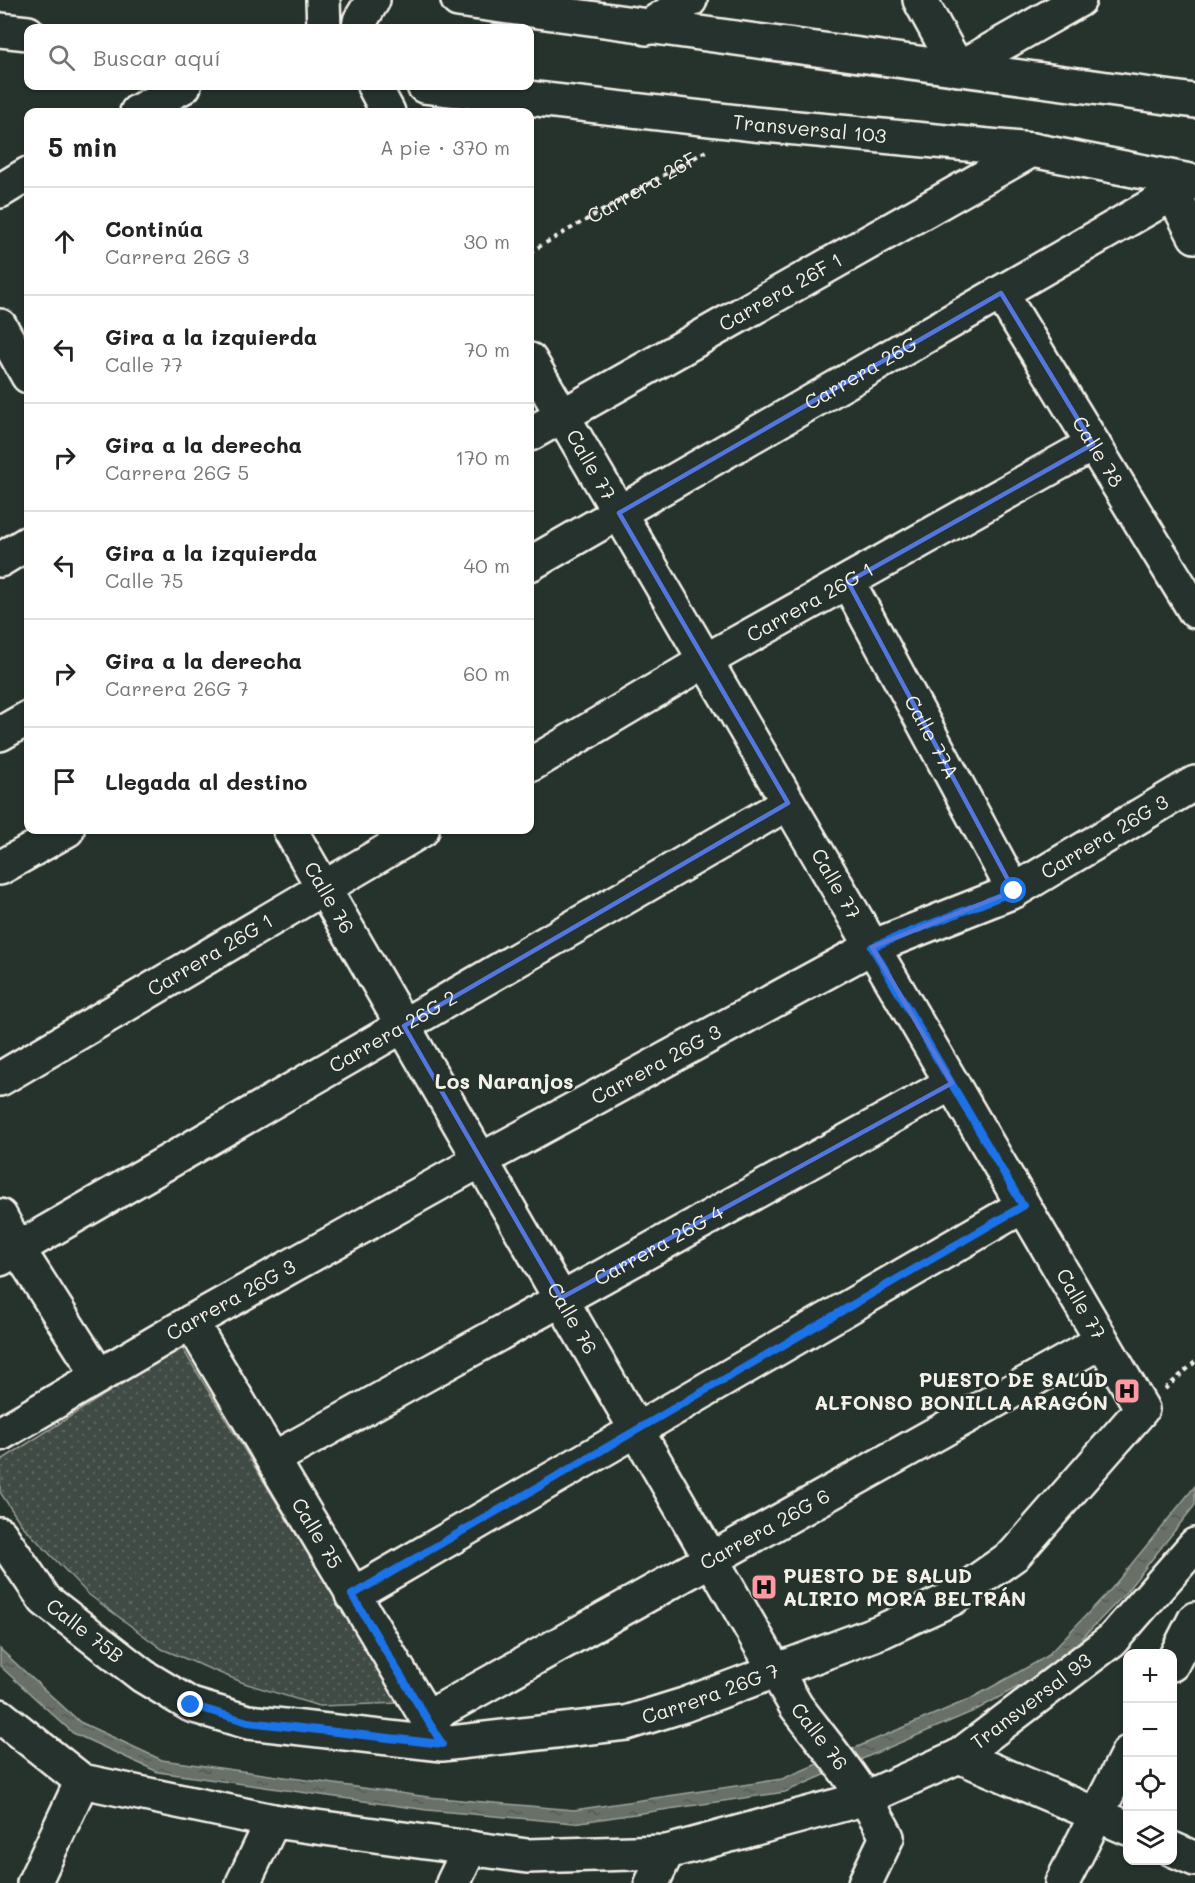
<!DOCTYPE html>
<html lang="es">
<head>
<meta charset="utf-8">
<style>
  :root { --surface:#fff; --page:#f2f2f2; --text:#222; --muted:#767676; --line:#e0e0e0 }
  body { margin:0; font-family:Mali,sans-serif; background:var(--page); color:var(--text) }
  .controls { position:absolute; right:18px; bottom:18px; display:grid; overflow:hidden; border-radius:12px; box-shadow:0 2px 4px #0004 }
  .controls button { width:54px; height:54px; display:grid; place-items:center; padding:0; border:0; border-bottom:2px solid var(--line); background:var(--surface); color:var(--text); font:30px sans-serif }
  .stop { position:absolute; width:18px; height:18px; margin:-14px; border:4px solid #1a73e8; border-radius:50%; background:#fff }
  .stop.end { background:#1a73e8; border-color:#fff; box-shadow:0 2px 6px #0008 }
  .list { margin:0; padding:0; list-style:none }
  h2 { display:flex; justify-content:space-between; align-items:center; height:78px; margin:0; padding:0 24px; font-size:26px }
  h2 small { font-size:20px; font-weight:400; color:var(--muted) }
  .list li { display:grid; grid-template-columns:39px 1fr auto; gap:18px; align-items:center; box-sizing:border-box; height:108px; padding:0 24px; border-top:2px solid var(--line) }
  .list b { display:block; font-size:22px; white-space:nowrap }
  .list p { margin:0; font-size:20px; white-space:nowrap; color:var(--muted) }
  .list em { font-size:20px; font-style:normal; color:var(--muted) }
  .icon { flex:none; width:33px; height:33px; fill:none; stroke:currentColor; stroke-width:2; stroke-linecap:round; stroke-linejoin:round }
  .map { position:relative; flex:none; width:1195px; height:1883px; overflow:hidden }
  .search { position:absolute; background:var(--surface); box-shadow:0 2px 4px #0004; left:24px; top:24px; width:510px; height:66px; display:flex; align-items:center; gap:15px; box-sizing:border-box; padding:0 21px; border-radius:12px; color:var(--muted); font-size:22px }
  .panel { position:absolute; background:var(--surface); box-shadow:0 2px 4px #0004; left:24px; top:108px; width:510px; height:726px; border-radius:12px }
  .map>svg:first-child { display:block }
  .park { fill:url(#park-dots); stroke:#9a9e96; stroke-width:1.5 }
  .water { fill:url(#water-ripples); stroke:#9fa39b; stroke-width:1.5 }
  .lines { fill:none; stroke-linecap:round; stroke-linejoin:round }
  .minor-casing { stroke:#f4f1e8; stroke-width:38 }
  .path { stroke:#f4f1e8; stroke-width:4; stroke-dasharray:4.5 4.5; stroke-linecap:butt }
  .minor { stroke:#26332d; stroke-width:33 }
  .route { stroke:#1a73e8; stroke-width:8 }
  .marked { fill:none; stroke:#5377dc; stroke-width:4.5; stroke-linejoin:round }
  .labels { text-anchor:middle; stroke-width:5; stroke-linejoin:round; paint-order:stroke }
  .street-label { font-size:20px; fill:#f4f1e8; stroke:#26332d }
  .poi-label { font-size:20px; font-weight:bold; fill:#f4f1e8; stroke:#26332d; text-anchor:end }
  .neighbourhood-label { font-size:21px; font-weight:bold; fill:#f4f1e8; stroke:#26332d }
</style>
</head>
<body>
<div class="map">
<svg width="1195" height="1883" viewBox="0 0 1195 1883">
  <defs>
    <pattern id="park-dots" width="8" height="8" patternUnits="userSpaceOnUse" patternTransform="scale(1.5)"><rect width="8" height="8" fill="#414b45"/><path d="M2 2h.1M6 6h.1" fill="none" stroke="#5d6560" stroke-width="1.8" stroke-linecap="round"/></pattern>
    <pattern id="water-ripples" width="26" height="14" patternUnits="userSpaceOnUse" patternTransform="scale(1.5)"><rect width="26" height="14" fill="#676f68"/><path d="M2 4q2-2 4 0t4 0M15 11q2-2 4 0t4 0" fill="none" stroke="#565a55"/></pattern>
  </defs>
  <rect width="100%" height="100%" fill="#26332d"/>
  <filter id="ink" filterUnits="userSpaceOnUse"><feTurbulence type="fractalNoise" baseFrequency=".0167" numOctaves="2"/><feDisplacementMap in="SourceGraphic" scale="12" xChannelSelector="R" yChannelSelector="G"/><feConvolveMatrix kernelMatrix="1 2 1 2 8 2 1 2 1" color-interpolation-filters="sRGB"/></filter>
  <g filter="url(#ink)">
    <polygon class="park" points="181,1346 399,1703 319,1706 244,1683 162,1649 88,1594 21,1524 0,1492 0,1461"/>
    <polygon class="water" points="1195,1486 1195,1505 1122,1597 1054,1667 976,1710 785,1792 574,1823 427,1810 158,1772 73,1733 0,1666 0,1649 80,1722 162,1760 428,1797 574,1810 782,1779 970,1699 1046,1657 1112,1588"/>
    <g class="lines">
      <g class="minor-casing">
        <g id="minor">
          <polyline points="323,0 324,28"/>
          <polyline points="458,0 1195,101"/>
          <polyline points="920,0 958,69 1079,0"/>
          <polyline points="359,28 360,21 373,0"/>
          <polyline points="646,28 690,0"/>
          <polyline points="0,30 28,33"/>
          <polyline points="374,86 388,112"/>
          <path id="s2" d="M424 86 754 124 1032 150 1195 182"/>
          <polyline points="137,112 184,86"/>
          <polyline points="0,191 28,174"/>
          <polyline points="1173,194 1195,236"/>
          <path id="s3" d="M1001 293 1195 611"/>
          <polyline points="0,326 28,376"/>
          <path id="s4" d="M530 434 1032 150"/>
          <polyline points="0,560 28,543"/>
          <path id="s5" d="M530 564 1193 182"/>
          <path id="s6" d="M848 582 1014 891"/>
          <polyline points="0,734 28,718"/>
          <path id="s7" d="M530 765 705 661 1093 444"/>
          <path id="s8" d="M290 830 796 1706C829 1749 863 1789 887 1837L865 1883"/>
          <polyline points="0,868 67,830"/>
          <path id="s9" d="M0 1079 422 830"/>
          <polyline points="0,1216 18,1249 99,1376"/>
          <path id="s10" d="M0 1259 788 803"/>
          <path id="s11" d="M191 1322 437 1735"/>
          <path id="s12" d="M0 1434 191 1322 481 1160 872 947 1014 891 1195 783"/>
          <path id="s13" d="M273 1459 952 1083"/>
          <path id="s14" d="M0 1534 45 1600 143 1676 191 1705 248 1722 442 1744 626 1723 684 1705 882 1631 953 1598 1014 1555 1142 1409 530 360"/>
          <polyline points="352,1595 1023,1206"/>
          <polyline points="1172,1664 1195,1619"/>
          <path id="s15" d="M0 1716 82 1781 273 1821 527 1856 667 1852 866 1798 959 1756 1112 1640 1195 1545"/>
          <path id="s16" d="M427 1718 1102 1341"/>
          <polyline points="959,1756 1128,1828"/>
          <polyline points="1172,1849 1195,1859"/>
          <polyline points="34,1883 82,1781"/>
          <polyline points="243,1883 273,1821"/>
          <polyline points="453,1883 470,1848"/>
          <polyline points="652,1883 667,1852"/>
          <polyline points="1062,1883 1128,1753"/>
        </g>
      </g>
      <g class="path">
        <path id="s1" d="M530 252 706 151"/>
        <polyline points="1165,1389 1195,1362"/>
      </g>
      <use href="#minor" class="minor"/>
    </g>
  </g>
  <g class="lines" filter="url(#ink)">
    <polyline class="route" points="191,1705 248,1722 442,1744 352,1595 1023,1206 872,947 1014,891"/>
  </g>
  <path class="marked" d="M1001 293 1093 444 848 582 1014 891 872 947 952 1083 561 1298 404 1026 788 803 619 513Z"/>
  <defs>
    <g id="hospital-square" transform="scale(1.35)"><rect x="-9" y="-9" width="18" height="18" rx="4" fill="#ff9aa2" stroke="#26332d"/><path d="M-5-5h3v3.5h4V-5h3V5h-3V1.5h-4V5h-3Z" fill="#111"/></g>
  </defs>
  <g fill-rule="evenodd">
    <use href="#hospital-square" x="1127" y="1391"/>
    <use href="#hospital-square" x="764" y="1587"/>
  </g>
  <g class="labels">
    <g class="street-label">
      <text dy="7" stroke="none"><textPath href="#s2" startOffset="388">Transversal 103</textPath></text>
      <text dy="7" stroke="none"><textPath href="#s1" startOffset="129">Carrera 26F</textPath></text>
      <text dy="7" stroke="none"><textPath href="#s4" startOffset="288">Carrera 26F 1</textPath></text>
      <text dy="7" stroke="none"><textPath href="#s5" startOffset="382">Carrera 26G</textPath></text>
      <text dy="7" stroke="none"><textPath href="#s3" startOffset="186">Calle 78</textPath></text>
      <text transform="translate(591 465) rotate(60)" y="7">Calle 77</text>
      <text dy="7" stroke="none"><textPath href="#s7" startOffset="324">Carrera 26G 1</textPath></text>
      <text dy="7" stroke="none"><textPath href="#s6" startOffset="176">Calle 77A</textPath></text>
      <text dy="7" stroke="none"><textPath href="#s12" startOffset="1257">Carrera 26G 3</textPath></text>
      <text transform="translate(836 884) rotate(60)" y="7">Calle 77</text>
      <text dy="7" stroke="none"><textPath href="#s8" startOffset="78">Calle 76</textPath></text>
      <text dy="7" stroke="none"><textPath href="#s9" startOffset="244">Carrera 26G 1</textPath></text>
      <text dy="7" stroke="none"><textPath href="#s10" startOffset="454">Carrera 26G 2</textPath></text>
      <text dy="7" stroke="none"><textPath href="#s12" startOffset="753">Carrera 26G 3</textPath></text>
      <text dy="7" stroke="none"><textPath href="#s13" startOffset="441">Carrera 26G 4</textPath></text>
      <text dy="7" stroke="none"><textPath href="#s12" startOffset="267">Carrera 26G 3</textPath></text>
      <text transform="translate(1081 1304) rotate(60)" y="7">Calle 77</text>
      <text dy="7" stroke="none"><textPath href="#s8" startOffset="564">Calle 76</textPath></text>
      <text dy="7" stroke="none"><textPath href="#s16" startOffset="387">Carrera 26G 6</textPath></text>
      <text dy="7" stroke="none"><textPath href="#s11" startOffset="246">Calle 75</textPath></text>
      <text dy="7" stroke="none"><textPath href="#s14" startOffset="130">Calle 75B</textPath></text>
      <text dy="7" stroke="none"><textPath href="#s14" startOffset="789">Carrera 26G 7</textPath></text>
      <text dy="7" stroke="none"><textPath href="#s15" startOffset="1095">Transversal 93</textPath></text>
      <text dy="7" stroke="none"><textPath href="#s8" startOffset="1050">Calle 76</textPath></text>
    </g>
    <g class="poi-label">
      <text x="1108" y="1387">PUESTO DE SALUD<tspan x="1108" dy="23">ALFONSO BONILLA ARAGÓN</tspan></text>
      <text x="783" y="1583" text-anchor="start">PUESTO DE SALUD<tspan x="783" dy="23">ALIRIO MORA BELTRÁN</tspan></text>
    </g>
    <g class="neighbourhood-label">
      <text x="504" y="1089">Los Naranjos</text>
    </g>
  </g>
</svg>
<div class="controls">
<button>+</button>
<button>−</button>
<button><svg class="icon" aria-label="locate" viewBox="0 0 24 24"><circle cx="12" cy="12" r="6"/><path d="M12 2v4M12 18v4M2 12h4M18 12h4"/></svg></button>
<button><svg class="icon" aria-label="layers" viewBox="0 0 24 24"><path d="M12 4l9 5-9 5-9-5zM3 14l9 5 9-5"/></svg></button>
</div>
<div class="stop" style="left:1014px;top:891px"></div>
<div class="stop end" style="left:191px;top:1705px"></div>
<div class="search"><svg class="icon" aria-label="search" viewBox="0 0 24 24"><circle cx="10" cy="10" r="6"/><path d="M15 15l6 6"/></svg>Buscar aquí</div>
<section class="panel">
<h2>5 min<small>A pie · 370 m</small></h2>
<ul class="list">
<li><svg class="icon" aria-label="ahead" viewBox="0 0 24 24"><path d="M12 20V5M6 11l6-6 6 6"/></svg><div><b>Continúa</b><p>Carrera 26G 3</p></div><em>30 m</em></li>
<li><svg class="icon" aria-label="left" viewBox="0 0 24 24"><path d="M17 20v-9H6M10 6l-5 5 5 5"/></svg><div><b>Gira a la izquierda</b><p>Calle 77</p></div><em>70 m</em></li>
<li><svg class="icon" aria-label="right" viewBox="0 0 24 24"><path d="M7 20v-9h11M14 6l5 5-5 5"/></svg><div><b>Gira a la derecha</b><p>Carrera 26G 5</p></div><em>170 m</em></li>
<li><svg class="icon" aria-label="left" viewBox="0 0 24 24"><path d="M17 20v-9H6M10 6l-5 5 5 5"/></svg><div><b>Gira a la izquierda</b><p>Calle 75</p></div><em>40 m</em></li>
<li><svg class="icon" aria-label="right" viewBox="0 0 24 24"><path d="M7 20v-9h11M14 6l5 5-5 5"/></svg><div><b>Gira a la derecha</b><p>Carrera 26G 7</p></div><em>60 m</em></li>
<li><svg class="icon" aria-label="arrive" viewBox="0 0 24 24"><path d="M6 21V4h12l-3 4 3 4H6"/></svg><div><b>Llegada al destino</b></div></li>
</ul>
</section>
</div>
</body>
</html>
